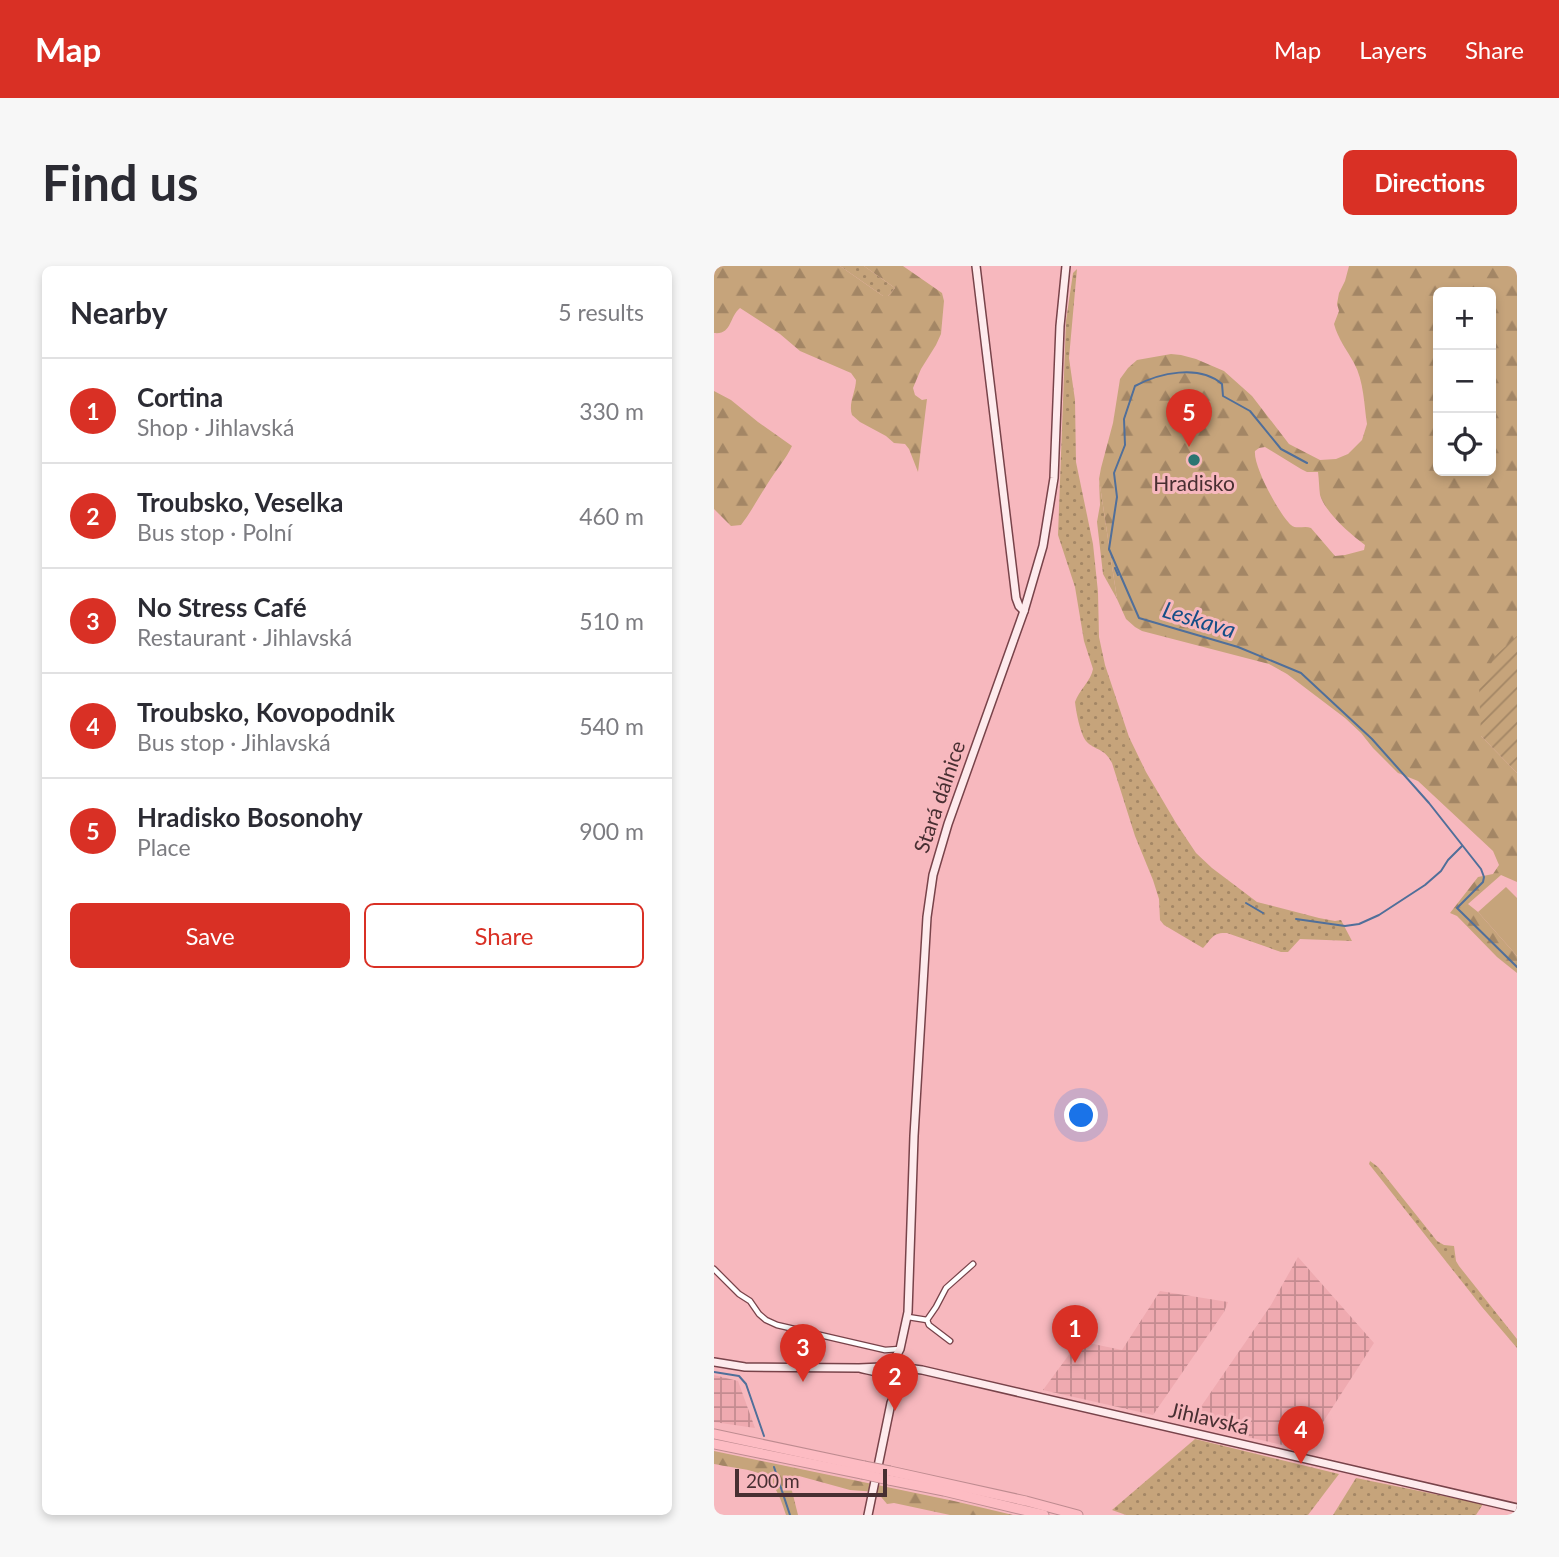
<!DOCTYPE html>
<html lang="en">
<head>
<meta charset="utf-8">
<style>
  :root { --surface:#fff; --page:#f7f7f7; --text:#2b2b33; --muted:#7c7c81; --line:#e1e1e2; --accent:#d93025 }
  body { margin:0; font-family:Lato,sans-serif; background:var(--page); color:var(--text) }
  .controls { position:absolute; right:21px; top:21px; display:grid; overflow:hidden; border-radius:10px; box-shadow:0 4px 10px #0003 }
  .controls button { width:63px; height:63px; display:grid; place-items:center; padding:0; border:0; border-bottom:2px solid var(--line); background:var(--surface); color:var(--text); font:35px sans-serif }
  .scale { position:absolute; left:21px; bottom:18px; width:152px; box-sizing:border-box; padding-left:7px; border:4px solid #482f32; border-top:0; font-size:19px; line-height:24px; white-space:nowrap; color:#482f32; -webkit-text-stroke:5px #f7b8be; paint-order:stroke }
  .you { position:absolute; left:368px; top:850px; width:24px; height:24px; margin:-18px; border:5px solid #fff; border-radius:50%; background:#1a73e8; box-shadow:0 0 0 10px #1a73e833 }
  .badge { display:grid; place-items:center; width:46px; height:46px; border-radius:50%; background:var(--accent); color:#fff; font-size:23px; font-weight:700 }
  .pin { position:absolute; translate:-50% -58px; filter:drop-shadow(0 2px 4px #0008) }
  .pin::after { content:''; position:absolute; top:37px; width:24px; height:21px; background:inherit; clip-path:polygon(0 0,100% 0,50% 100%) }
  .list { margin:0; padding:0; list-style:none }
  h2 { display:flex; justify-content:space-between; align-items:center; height:91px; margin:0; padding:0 28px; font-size:30px }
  h2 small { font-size:23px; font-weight:400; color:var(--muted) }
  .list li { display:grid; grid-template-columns:46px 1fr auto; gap:21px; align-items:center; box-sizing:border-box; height:105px; padding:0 28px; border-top:2px solid var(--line) }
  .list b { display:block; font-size:26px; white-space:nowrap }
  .list p { margin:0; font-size:23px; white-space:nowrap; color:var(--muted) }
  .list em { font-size:23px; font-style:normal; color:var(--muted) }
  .actions { display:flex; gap:14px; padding:21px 28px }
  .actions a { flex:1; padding:16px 0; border:2px solid var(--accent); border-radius:10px; text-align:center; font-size:24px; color:var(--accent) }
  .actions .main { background:var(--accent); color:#fff }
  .icon { flex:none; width:38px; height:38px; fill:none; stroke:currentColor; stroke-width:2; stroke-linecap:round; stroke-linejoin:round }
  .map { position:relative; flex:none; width:803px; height:1249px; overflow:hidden; border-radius:10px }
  header { display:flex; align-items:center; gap:42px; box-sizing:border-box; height:98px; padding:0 35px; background:var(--accent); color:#fff }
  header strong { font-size:33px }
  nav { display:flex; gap:38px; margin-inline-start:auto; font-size:24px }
  .intro { display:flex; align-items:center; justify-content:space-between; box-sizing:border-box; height:168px; padding:0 42px }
  h1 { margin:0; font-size:49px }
  .button { padding:18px 32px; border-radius:10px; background:var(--accent); color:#fff; font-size:24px; font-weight:700 }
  main { display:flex; gap:42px; padding:0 42px }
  aside { flex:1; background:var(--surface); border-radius:10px; box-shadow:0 4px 10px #0003 }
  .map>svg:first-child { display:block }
  .industrial { fill:url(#industrial-grid) }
  .grass { fill:url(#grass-dots) }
  .forest { fill:url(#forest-firs); fill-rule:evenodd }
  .park { fill:#c6a47b }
  .garden { fill:url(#garden-furrows) }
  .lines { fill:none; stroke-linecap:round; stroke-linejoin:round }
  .stream { stroke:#506f9a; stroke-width:2 }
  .street-casing { stroke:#78434a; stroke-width:7 }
  .secondary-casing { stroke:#78434a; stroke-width:10 }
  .highway-casing { stroke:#be8b90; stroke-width:11 }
  .street { stroke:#fff; stroke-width:4.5 }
  .secondary { stroke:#feebed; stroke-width:7 }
  .highway { stroke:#fdbcc3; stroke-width:9 }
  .highway-bridge-casing { stroke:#be8b90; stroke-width:11; stroke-linecap:butt }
  .highway-bridge { stroke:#fdbcc3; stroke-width:9 }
  .poi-dot { fill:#2b7572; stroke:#f7b8be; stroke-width:2.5 }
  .labels { text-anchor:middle; stroke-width:6; stroke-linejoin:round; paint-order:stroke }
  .poi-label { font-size:21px; fill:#482f32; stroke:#f7b8be }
  .street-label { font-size:21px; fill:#482f32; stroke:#f7b8be }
  .water-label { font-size:23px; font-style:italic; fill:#154e87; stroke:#f7b8be }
</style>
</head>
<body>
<header>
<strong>Map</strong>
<nav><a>Map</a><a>Layers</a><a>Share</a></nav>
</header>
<div class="intro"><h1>Find us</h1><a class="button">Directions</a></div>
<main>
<aside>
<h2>Nearby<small>5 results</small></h2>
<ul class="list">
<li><span class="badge">1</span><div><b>Cortina</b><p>Shop · Jihlavská</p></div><em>330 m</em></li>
<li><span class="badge">2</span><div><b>Troubsko, Veselka</b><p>Bus stop · Polní</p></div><em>460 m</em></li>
<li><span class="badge">3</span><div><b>No Stress Café</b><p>Restaurant · Jihlavská</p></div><em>510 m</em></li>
<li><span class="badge">4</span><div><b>Troubsko, Kovopodnik</b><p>Bus stop · Jihlavská</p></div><em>540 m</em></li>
<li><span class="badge">5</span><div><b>Hradisko Bosonohy</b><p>Place</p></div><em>900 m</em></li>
</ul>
<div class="actions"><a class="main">Save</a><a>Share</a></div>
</aside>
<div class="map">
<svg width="803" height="1249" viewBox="0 0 803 1249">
  <defs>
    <pattern id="industrial-grid" width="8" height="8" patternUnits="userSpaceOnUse" patternTransform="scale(1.75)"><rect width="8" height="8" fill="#efaab0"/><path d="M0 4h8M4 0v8" fill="none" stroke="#c48b90"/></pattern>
    <pattern id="grass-dots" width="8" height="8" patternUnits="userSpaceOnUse" patternTransform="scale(1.75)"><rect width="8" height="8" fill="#c6a47b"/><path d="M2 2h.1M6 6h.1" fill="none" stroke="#a38665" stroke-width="1.8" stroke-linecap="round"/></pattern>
    <pattern id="forest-firs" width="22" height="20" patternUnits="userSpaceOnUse" patternTransform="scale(1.75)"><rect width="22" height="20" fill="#c6a47b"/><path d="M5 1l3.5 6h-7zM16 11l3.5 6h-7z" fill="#a38665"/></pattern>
    <pattern id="garden-furrows" width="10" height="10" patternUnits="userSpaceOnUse" patternTransform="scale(1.75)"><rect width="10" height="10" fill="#c6a47b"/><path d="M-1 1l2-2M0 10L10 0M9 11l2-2" fill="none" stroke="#a38665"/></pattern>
  </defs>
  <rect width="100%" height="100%" fill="#f7b8be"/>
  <g class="industrial">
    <polygon points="584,991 660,1077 591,1184 475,1158 557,1039"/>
    <polygon points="446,1025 514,1036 510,1046 439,1149 329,1124 365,1075 408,1084"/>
    <polygon points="0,1109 24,1115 41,1162 0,1156"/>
  </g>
  <g class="grass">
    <polygon points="126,0 150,0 181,22 174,30 169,30"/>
    <path d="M363 3 355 92 361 134 362 196 379 278 384 326 385 371 391 399 415 471 432 506 462 557 482 587 498 602 543 636 605 652 621 655 627 654 638 675 586 673 574 686H567L513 667C498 666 498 673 489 682L450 659 446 654 445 633 439 614 421 570 398 497C390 481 381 485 372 475 366 467 362 445 361 436 365 424 377 415 379 403L370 375 361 321 344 269 352 55 359 7Z"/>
    <polygon points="385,213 403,333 389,308 383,256 386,239"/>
    <polygon points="656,895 664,901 723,975 730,979 740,980 742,995 745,1000 803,1073 803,1082 768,1041 655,898"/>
    <polygon points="481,1173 625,1208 594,1249 412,1249 398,1244"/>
    <polygon points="642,1212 769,1238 762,1249 619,1249"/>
  </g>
  <g class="forest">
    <path d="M0 0H126L169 30H174L181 22 150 0H189L228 27 230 35 227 68 222 79 207 103 199 122 201 129 208 134 213 133 204 206 195 183 191 178 180 177 172 170 146 156 138 149C134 138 142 125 142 114L137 107 86 85 66 68 26 42C15 51 18 69 0 67Z"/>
    <path d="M635 0H803V371L767 470 803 507V616L787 609 754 638 764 646 803 690V707L783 691 743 650 736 647 764 611 779 608 785 599 779 585 704 515 684 507 659 482 647 467 631 452 573 408 555 398 428 365 421 361 412 353 403 333 385 213 387 202 399 157 406 113 414 102 423 94 457 88 467 89 482 93 510 105 538 130 575 178 606 194 622 193 634 188 648 174 653 158C650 139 650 115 640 97 633 84 624 73 620 58L625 45 623 38 625 27 631 15ZM724 26H777V205H724ZM551 181 587 203 593 206H604C605 214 605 221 606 229 611 246 636 268 651 279L650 284 631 289 621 290 597 262C590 259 583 264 577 259 565 248 539 200 541 185L545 182Z"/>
    <path d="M0 125 17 134 44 156 78 180C72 193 62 204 54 217 45 231 37 246 27 259L17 260 0 243Z"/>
    <path d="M0 1185 240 1235 299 1249H236L180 1237 173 1238 163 1226 136 1224 85 1210 79 1214 77 1221 84 1249H72C57 1200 45 1207 0 1198Z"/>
  </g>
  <polygon class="park" points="792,621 803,632 803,690 764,646"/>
  <polygon class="garden" points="803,370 803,507 767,470 765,420 781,390"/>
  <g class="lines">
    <g class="stream">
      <path d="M593 197 567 183 536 145 509 130 508 118C485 98 445 107 421 120L410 153 411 179 400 207 403 231 395 283 425 352 524 381 587 407 658 473 715 537 767 603 770 611 769 616 743 642 803 701"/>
      <polyline points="401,302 404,309"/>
      <polyline points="532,637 549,647"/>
      <polyline points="582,653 631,660 645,658 665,649 711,619 727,605 734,594 748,580"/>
      <polyline points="0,1106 25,1110 32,1118 50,1170"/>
      <polyline points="60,1201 76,1249"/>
    </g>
    <g class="street-casing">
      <g id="street">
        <polyline points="0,1003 25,1028 36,1035 45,1048 52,1054 63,1059 171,1084 186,1083"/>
        <polyline points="194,1051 213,1054 215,1059 236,1075"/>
        <polyline points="213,1054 222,1041 232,1022 259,998"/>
      </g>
    </g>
    <g class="secondary-casing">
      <g id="secondary">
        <polyline points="262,0 302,332 305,340 310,345"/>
        <path d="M0 1096 31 1101 145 1102 168 1101 182 1096 191 1100 194 1108 191 1114 182 1118C175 1116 174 1112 168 1108 161 1105 152 1104 145 1102"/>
        <polyline points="179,1096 186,1083 194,1046 200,870 213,651 219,609 234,558 310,345 329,280 340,212 346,60 352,0"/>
        <polyline points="192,1102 208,1104 803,1242"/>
        <polyline points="154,1249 177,1137 186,1118"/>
      </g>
    </g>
    <g class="highway-casing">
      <g id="highway">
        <polyline points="0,1168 150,1200"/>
        <polyline points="0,1178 148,1208"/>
        <polyline points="176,1205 312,1235 364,1249"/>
        <polyline points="175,1214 230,1225 330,1249"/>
      </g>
    </g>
    <use href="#street" class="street"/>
    <use href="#secondary" class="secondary"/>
    <use href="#highway" class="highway"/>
    <g class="highway-bridge-casing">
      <g id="highway-bridge">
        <polyline points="150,1200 176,1205"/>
        <polyline points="148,1208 175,1214"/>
      </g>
    </g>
    <use href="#highway-bridge" class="highway-bridge"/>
  </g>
  <circle class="poi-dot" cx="480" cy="194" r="7"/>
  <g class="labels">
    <g class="poi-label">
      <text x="480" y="225">Hradisko</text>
    </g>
    <g class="street-label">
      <text transform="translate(226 531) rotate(-71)" y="7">Stará dálnice</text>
      <text transform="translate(495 1153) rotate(13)" y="7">Jihlavská</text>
    </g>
    <g class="water-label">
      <text transform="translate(485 354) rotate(17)" y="8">Leskava</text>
    </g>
  </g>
</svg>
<div class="controls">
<button>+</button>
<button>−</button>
<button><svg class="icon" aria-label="locate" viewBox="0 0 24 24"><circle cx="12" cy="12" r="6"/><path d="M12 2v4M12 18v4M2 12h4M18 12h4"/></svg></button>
</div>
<div class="scale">200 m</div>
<div class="you"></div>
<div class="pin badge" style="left:361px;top:1097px">1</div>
<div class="pin badge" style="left:181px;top:1145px">2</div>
<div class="pin badge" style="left:89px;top:1116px">3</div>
<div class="pin badge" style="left:587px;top:1198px">4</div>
<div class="pin badge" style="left:475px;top:181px">5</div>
</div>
</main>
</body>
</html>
